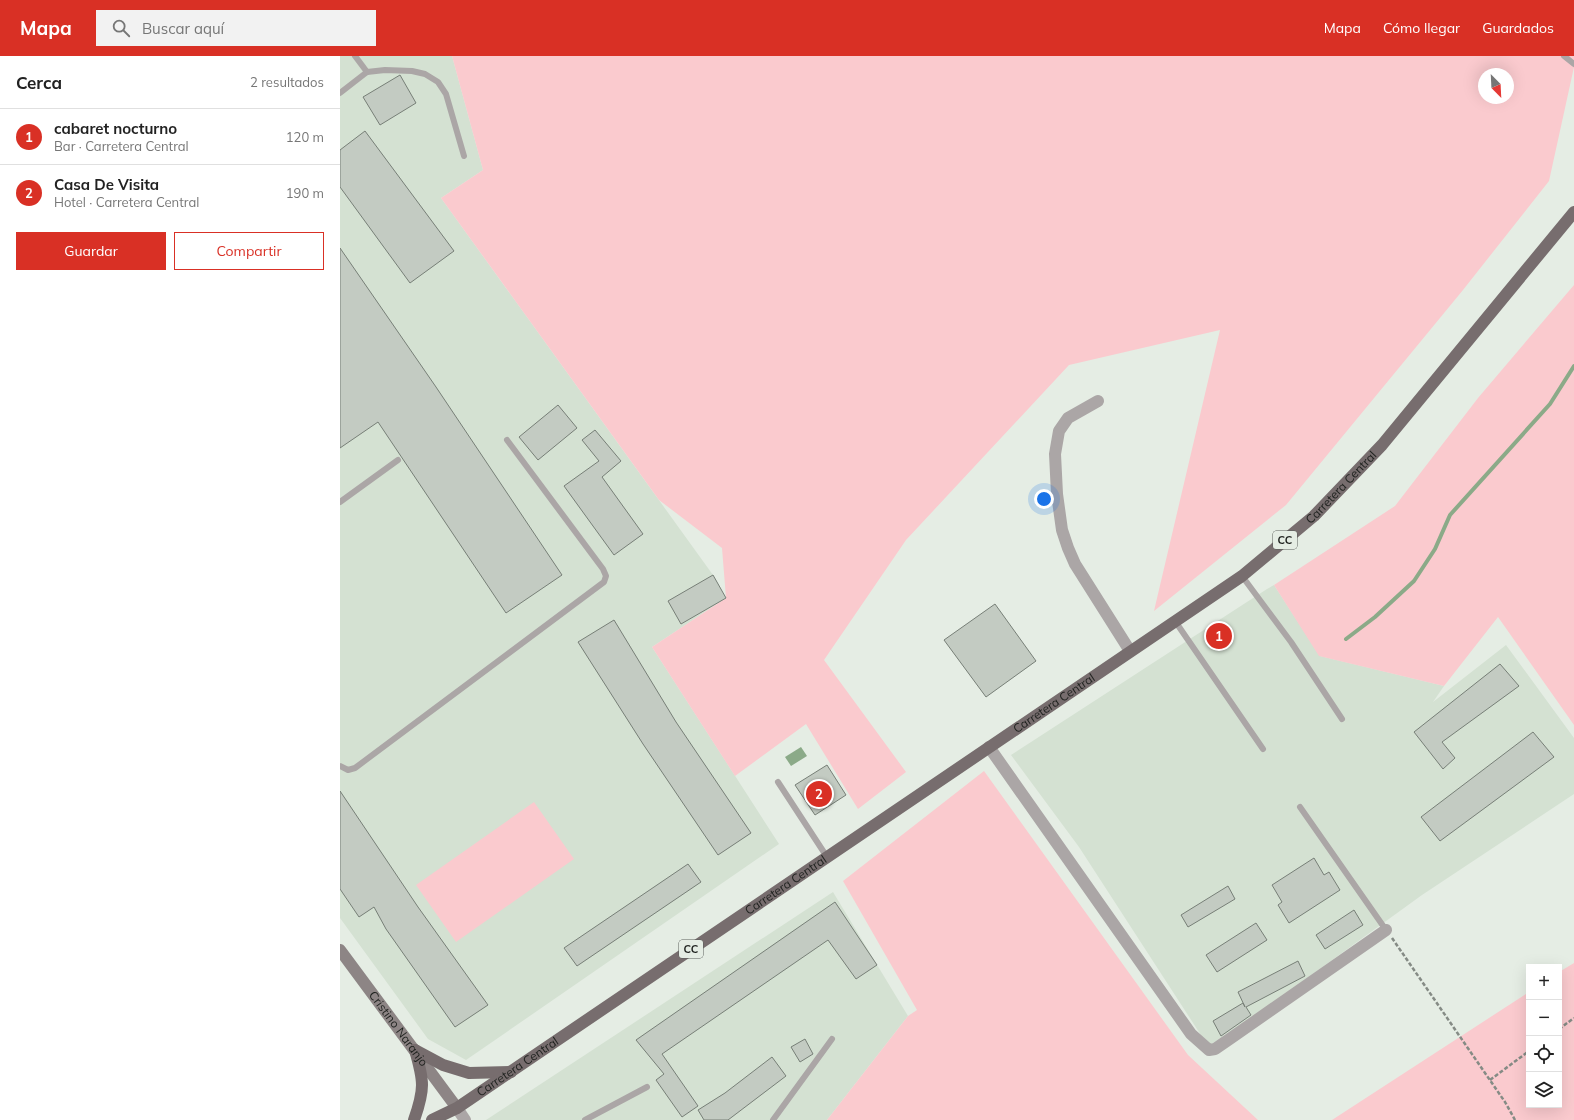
<!DOCTYPE html>
<html lang="es">
<head>
<meta charset="utf-8">
<style>
  :root { --surface:#fff; --page:#f2f2f2; --text:#222; --muted:#767676; --line:#e0e0e0; --accent:#d93025 }
  body { margin:0; font-family:Mulish,sans-serif; background:var(--page); color:var(--text) }
  .controls { position:absolute; right:12px; bottom:12px; display:grid; overflow:hidden; border-radius:0px; box-shadow:0 4px 16px #0002 }
  .controls button { width:36px; height:36px; display:grid; place-items:center; padding:0; border:0; border-bottom:1px solid var(--line); background:var(--surface); color:var(--text); font:20px sans-serif }
  .compass { position:absolute; left:1138px; top:12px; width:36px; height:36px; border-radius:50%; background:var(--surface); box-shadow:0 4px 16px #0002; rotate:156deg }
  .you { position:absolute; left:704px; top:443px; width:14px; height:14px; margin:-10px; border:3px solid #fff; border-radius:50%; background:#1a73e8; box-shadow:0 0 0 6px #1a73e833 }
  .badge { display:grid; place-items:center; width:26px; height:26px; border-radius:50%; background:var(--accent); color:#fff; font-size:13px; font-weight:700 }
  .pin { position:absolute; translate:-50% -50%; border:2px solid #fff; box-shadow:0 1px 4px #0006 }
  .list { margin:0; padding:0; list-style:none }
  h2 { display:flex; justify-content:space-between; align-items:center; height:52px; margin:0; padding:0 16px; font-size:17px }
  h2 small { font-size:13px; font-weight:400; color:var(--muted) }
  .list li { display:grid; grid-template-columns:26px 1fr auto; gap:12px; align-items:center; box-sizing:border-box; height:56px; padding:0 16px; border-top:1px solid var(--line) }
  .list b { display:block; font-size:15px; white-space:nowrap }
  .list p { margin:0; font-size:13px; white-space:nowrap; color:var(--muted) }
  .list em { font-size:13px; font-style:normal; color:var(--muted) }
  .actions { display:flex; gap:8px; padding:12px 16px }
  .actions a { flex:1; padding:9px 0; border:1px solid var(--accent); border-radius:0px; text-align:center; font-size:14px; color:var(--accent) }
  .actions .main { background:var(--accent); color:#fff }
  .icon { flex:none; width:22px; height:22px; fill:none; stroke:currentColor; stroke-width:2; stroke-linecap:round; stroke-linejoin:round }
  .map { position:relative; flex:none; width:1234px; height:1064px; overflow:hidden }
  header { display:flex; align-items:center; gap:24px; box-sizing:border-box; height:56px; padding:0 20px; background:var(--accent); color:#fff }
  header strong { font-size:19px }
  nav { display:flex; gap:22px; margin-inline-start:auto; font-size:14px }
  .search { width:280px; height:36px; background:var(--page); display:flex; align-items:center; gap:10px; box-sizing:border-box; padding:0 14px; border-radius:0px; color:var(--muted); font-size:15px }
  main { display:flex }
  aside { flex:1; background:var(--surface) }
  .map>svg:first-child { display:block }
  .built { fill:#d4e1d2 }
  .green { fill:#facace; fill-rule:evenodd }
  .water { fill:#8baa88 }
  .lines { fill:none; stroke-linecap:round; stroke-linejoin:round }
  .stream { stroke:#8baa88; stroke-width:4 }
  .building { fill:#c3cbc2; stroke:#777f77 }
  .path { stroke:#858b85; stroke-width:2.5; stroke-dasharray:4 2; stroke-linecap:butt }
  .lane { stroke:#aba6a6; stroke-width:6 }
  .street { stroke:#aba6a6; stroke-width:12 }
  .secondary { stroke:#8d8585; stroke-width:12 }
  .primary { stroke:#776d6e; stroke-width:12 }
  .labels { text-anchor:middle; stroke-width:3.5; stroke-linejoin:round; paint-order:stroke }
  .shield { fill:#e5ede4; stroke:#5a5f5a; stroke-width:1 }
  .shield-label { font-size:11px; font-weight:bold; fill:#1f221f }
  .street-label { font-size:12px; fill:#1f221f; stroke:#e5ede4 }
</style>
</head>
<body>
<header>
<strong>Mapa</strong>
<div class="search"><svg class="icon" aria-label="search" viewBox="0 0 24 24"><circle cx="10" cy="10" r="6"/><path d="M15 15l6 6"/></svg>Buscar aquí</div>
<nav><a>Mapa</a><a>Cómo llegar</a><a>Guardados</a></nav>
</header>
<main>
<aside>
<h2>Cerca<small>2 resultados</small></h2>
<ul class="list">
<li><span class="badge">1</span><div><b>cabaret nocturno</b><p>Bar · Carretera Central</p></div><em>120 m</em></li>
<li><span class="badge">2</span><div><b>Casa De Visita</b><p>Hotel · Carretera Central</p></div><em>190 m</em></li>
</ul>
<div class="actions"><a class="main">Guardar</a><a>Compartir</a></div>
</aside>
<div class="map">
<svg width="1234" height="1064" viewBox="0 0 1234 1064">
  <rect width="100%" height="100%" fill="#e5ede4"/>
  <g class="built">
    <polygon points="0,0 112,0 143,114 101,142 373,519 386,542 312,591 439,788 126,1004 88,983 0,862"/>
    <polygon points="934,529 980,600 1104,630 1093,646 1166,589 1234,682 1234,738 1082,839 912,962 868,990 739,791 671,699 927,533"/>
    <polygon points="493,836 568,960 487,1064 146,1064"/>
  </g>
  <g class="green">
    <path d="M112 0H1234V11L1209 125 1123 234 946 449 814 555 880 274 729 309 566 484 484 604 566 716 518 753 466 668 395 720 312 591 386 542 382 492 319 444 101 142 143 114ZM1144 18H1168V42H1144Z"/>
    <polygon points="1234,229 1234,669 1158,561 1104,630 979,600 934,529 1055,450 1138,342"/>
    <polygon points="644,715 848,999 918,1064 487,1064 568,960 577,954 503,825"/>
    <polygon points="194,746 234,803 116,886 76,829"/>
    <polygon points="1234,907 1234,1064 992,1064 1189,936 1189,1049 1219,1049 1219,916"/>
  </g>
  <polygon class="water" points="461,691 467,700 451,710 445,701"/>
  <g class="lines">
    <polyline class="stream" points="1006,583 1035,561 1074,525 1095,493 1110,459 1210,348 1234,310"/>
  </g>
  <g class="building">
    <polygon points="60,19 76,47 40,69 23,41"/>
    <polygon points="25,75 114,195 70,227 0,131 0,94"/>
    <polygon points="0,192 96,331 222,519 166,557 38,366 0,392"/>
    <polygon points="218,349 237,372 198,404 179,381"/>
    <polygon points="255,374 281,405 262,421 303,478 274,499 224,430 259,405 242,384"/>
    <polygon points="373,519 386,542 341,568 328,545"/>
    <polygon points="655,548 696,605 646,641 604,584"/>
    <polygon points="274,564 336,666 411,777 378,799 303,688 238,586"/>
    <polygon points="1160,608 1179,630 1102,686 1115,702 1103,713 1074,676"/>
    <polygon points="1193,676 1214,701 1100,785 1081,761"/>
    <polygon points="487,709 506,739 475,759 455,729"/>
    <polygon points="0,735 78,851 148,949 115,971 46,873 34,851 19,861 0,833"/>
    <polygon points="974,802 984,819 989,816 1000,834 949,867 938,849 942,846 932,829"/>
    <polygon points="348,808 361,826 237,910 224,892"/>
    <polygon points="888,830 895,843 848,871 841,859"/>
    <polygon points="495,846 537,909 516,923 488,884 322,998 358,1050 342,1061 316,1024 324,1018 296,984"/>
    <polygon points="1014,854 1023,869 985,893 976,879"/>
    <polygon points="916,867 927,884 877,916 866,899"/>
    <polygon points="958,905 965,920 906,951 911,959 881,980 873,965 903,947 905,951 898,936"/>
    <polygon points="465,983 473,998 460,1006 451,991"/>
    <polygon points="432,1001 446,1020 388,1064 364,1064 358,1054 385,1037"/>
  </g>
  <g class="lines">
    <g class="path">
      <polyline points="1052,882 1165,1046 1175,1064"/>
      <polyline points="1219,973 1234,962"/>
      <polyline points="1150,1024 1189,995"/>
    </g>
    <g class="lane">
      <polyline points="15,0 27,16"/>
      <polyline points="1224,0 1234,8"/>
      <polyline points="0,37 27,16 45,14 72,15 85,18 98,26 106,38 124,100"/>
      <polyline points="0,446 58,404"/>
      <polyline points="902,520 951,586 1002,663"/>
      <polyline points="835,565 923,693"/>
      <polyline points="0,710 8,714 15,712 264,526 266,520 263,513 167,384"/>
      <polyline points="438,726 487,801"/>
      <polyline points="960,751 1046,874"/>
      <polyline points="245,1064 307,1031"/>
      <polyline points="433,1064 492,983"/>
    </g>
    <g class="street">
      <polyline points="758,345 728,362 719,375 715,398 717,438 722,474 728,492 735,508 790,595"/>
      <polyline points="649,691 851,978 869,994 875,993 891,982 1046,874"/>
      <polyline points="117,1052 125,1064"/>
    </g>
    <path class="secondary" id="s1" d="M0 894 117 1052"/>
    <g class="primary">
      <polyline points="75,994 103,1009 129,1017 171,1016"/>
      <path d="M74 1064C85 1033 84 1025 75 994"/>
      <path id="s2" d="M92 1064 117 1052 902 520 974 460 1042 389 1234 156"/>
    </g>
  </g>
  <g class="labels">
    <g class="shield">
      <rect x="933" y="475" width="24" height="18" rx="3"/>
      <rect x="339" y="884" width="24" height="18" rx="3"/>
    </g>
    <g class="shield-label">
      <text x="945" y="488">CC</text>
      <text x="351" y="897">CC</text>
    </g>
    <g class="street-label">
      <text dy="4" stroke="none"><textPath href="#s2" startOffset="1109">Carretera Central</textPath></text>
      <text dy="4" stroke="none"><textPath href="#s2" startOffset="749">Carretera Central</textPath></text>
      <text dy="4" stroke="none"><textPath href="#s2" startOffset="425">Carretera Central</textPath></text>
      <text dy="4" stroke="none"><textPath href="#s1" startOffset="98">Cristino Naranjo</textPath></text>
      <text dy="4" stroke="none"><textPath href="#s2" startOffset="101">Carretera Central</textPath></text>
    </g>
  </g>
</svg>
<div class="controls">
<button>+</button>
<button>−</button>
<button><svg class="icon" aria-label="locate" viewBox="0 0 24 24"><circle cx="12" cy="12" r="6"/><path d="M12 2v4M12 18v4M2 12h4M18 12h4"/></svg></button>
<button><svg class="icon" aria-label="layers" viewBox="0 0 24 24"><path d="M12 4l9 5-9 5-9-5zM3 14l9 5 9-5"/></svg></button>
</div>
<svg class="compass" viewBox="-18 -18 36 36"><path d="M0-13l5 13h-10z" fill="#e53935"/><path d="M0 13l5-13h-10z" fill="#767676"/></svg>
<div class="you"></div>
<div class="pin badge" style="left:879px;top:580px">1</div>
<div class="pin badge" style="left:479px;top:738px">2</div>
</div>
</main>
</body>
</html>
